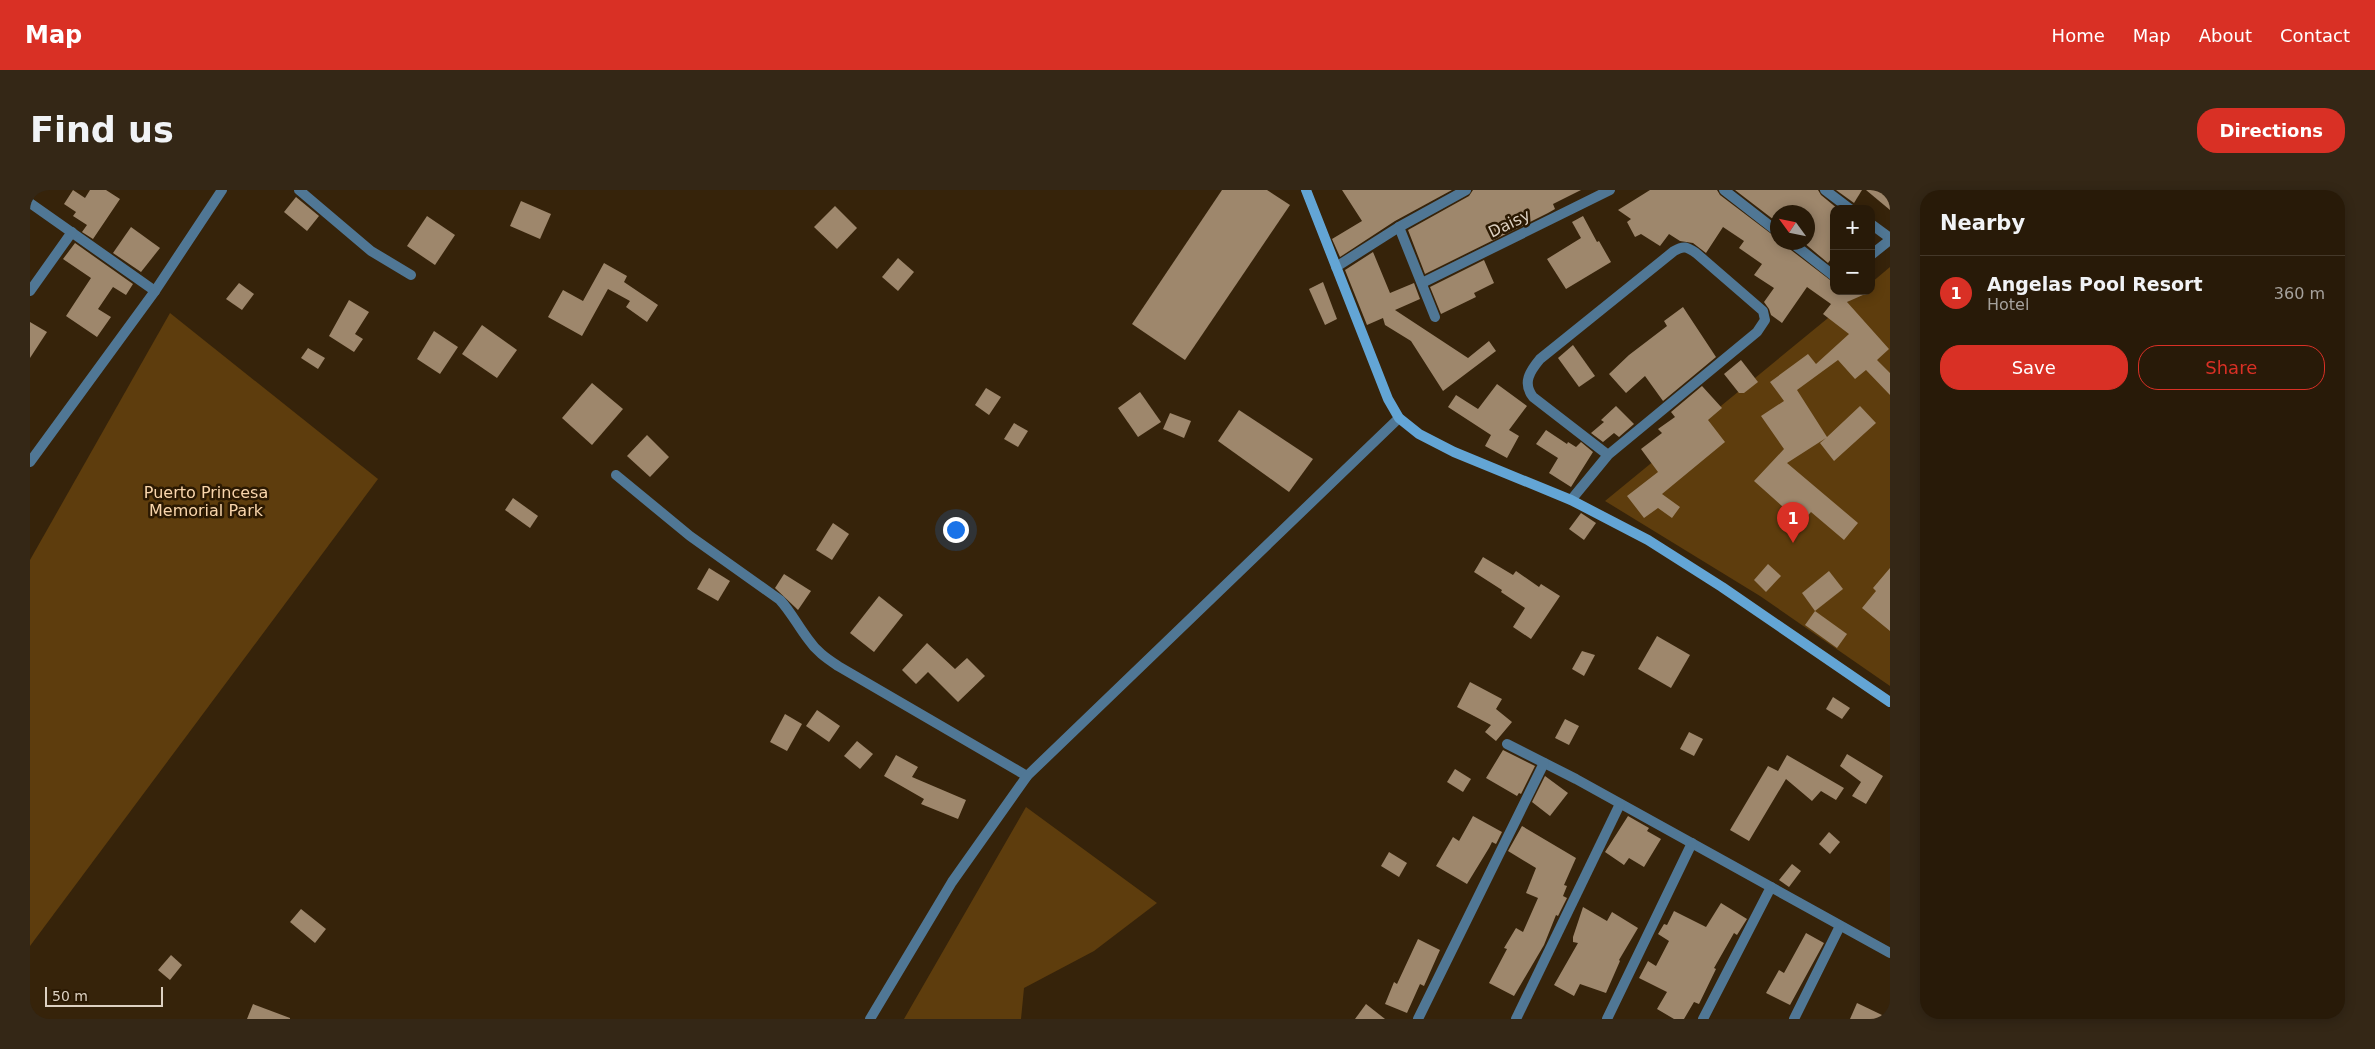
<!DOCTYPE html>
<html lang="en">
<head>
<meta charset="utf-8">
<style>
  :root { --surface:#281a08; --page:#342716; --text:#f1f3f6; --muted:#a5a19c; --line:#443829; --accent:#d93025 }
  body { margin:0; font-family:"DejaVu Sans",sans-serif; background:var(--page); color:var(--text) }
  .controls { position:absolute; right:15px; top:15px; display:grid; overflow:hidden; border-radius:10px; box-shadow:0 2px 12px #0003 }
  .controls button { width:45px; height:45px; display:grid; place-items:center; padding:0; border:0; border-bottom:1px solid var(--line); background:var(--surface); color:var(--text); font:25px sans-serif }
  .compass { position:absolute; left:1740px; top:15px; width:45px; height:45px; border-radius:50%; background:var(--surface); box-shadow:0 2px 12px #0003; rotate:303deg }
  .scale { position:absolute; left:15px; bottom:12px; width:118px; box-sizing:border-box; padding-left:5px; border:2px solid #ddd1c2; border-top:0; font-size:14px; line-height:18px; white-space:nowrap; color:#ddd1c2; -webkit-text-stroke:4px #2b1902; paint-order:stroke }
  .you { position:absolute; left:925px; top:339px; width:18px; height:18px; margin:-12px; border:4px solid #fff; border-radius:50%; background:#1a73e8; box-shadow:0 0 0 8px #1a73e833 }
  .badge { display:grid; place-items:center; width:32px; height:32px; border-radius:50%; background:var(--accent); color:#fff; font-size:16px; font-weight:700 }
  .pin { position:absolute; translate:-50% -41px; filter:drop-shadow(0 1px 2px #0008) }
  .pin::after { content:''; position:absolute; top:26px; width:18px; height:15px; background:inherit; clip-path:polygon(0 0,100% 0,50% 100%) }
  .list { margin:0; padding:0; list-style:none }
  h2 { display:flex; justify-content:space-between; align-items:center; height:65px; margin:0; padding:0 20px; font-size:21px }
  h2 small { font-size:16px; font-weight:400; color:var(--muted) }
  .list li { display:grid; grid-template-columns:32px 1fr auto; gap:15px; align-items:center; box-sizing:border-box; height:75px; padding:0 20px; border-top:1px solid var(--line) }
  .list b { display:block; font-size:19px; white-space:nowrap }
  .list p { margin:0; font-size:16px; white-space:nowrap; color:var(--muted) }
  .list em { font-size:16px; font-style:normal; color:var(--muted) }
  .actions { display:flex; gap:10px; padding:15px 20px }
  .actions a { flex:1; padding:11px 0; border:1px solid var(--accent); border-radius:20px; text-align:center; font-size:18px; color:var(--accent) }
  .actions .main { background:var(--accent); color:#fff }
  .map { position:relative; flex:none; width:1860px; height:829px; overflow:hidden; border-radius:20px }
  header { display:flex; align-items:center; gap:30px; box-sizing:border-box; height:70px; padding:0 25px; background:var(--accent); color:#fff }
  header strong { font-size:24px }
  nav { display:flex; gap:28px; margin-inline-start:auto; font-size:18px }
  .intro { display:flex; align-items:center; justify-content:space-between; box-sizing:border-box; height:120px; padding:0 30px }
  h1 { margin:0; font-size:35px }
  .button { padding:12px 22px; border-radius:20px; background:var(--accent); color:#fff; font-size:18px; font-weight:700 }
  main { display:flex; gap:30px; padding:0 30px }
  aside { flex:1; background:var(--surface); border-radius:20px; box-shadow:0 2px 12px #0003 }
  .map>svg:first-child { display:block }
  .green { fill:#5e3d0d }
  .building { fill:#9e876c }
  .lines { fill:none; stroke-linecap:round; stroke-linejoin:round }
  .street { stroke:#507795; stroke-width:10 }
  .secondary { stroke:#63a5d5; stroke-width:10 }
  .labels { text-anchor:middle; stroke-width:5; stroke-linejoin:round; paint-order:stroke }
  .street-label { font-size:16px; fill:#ddd1c2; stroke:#2b1902 }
  .park-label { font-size:16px; fill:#f9d5ab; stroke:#2b1902 }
</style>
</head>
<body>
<header>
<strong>Map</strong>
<nav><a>Home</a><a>Map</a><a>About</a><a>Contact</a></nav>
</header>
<div class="intro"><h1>Find us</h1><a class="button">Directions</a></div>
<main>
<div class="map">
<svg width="1860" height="829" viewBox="0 0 1860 829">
  <rect width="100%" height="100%" fill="#36230a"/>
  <g class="green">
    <polygon points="1860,77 1860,496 1730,406 1575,311 1831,101 1841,101 1841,93"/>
    <polygon points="140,123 348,289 0,756 0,370"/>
    <polygon points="996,617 1127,713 1064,761 994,798 991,829 874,829"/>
  </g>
  <g class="building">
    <polygon points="43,0 55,8 60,0 76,0 90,9 63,49 52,42 57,35 43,26 46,22 34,14"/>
    <polygon points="1192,0 1237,0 1260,15 1155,170 1102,134"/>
    <polygon points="1312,0 1422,0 1365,31 1310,67 1302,49 1332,31"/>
    <polygon points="1443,0 1551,0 1523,14 1525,19 1518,23 1395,84 1378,40 1439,6"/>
    <polygon points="1620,0 1687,0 1690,5 1748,49 1748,52 1754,52 1757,57 1804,93 1804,101 1842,101 1817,112 1859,159 1847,170 1860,183 1860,205 1836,180 1825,189 1808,170 1767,200 1797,247 1830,216 1846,233 1804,271 1790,253 1796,248 1757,273 1828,333 1814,350 1781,322 1771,333 1724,291 1754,259 1731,226 1754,211 1740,192 1778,164 1786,174 1819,144 1793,124 1801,114 1777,97 1752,133 1741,125 1739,119 1734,112 1744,98 1724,85 1732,74 1709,58 1714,51 1693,37 1676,63 1663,53 1650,51 1639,44 1630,56 1611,44 1605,47 1597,32 1601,29 1588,20"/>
    <polygon points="1705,0 1788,0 1791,5 1808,19 1804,19 1804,65 1798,73 1773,52 1778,52 1778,22 1748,22 1748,33"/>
    <polygon points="1806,0 1832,0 1824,13"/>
    <polygon points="1836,0 1860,0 1860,20"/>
    <polygon points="266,7 289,26 277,41 254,22"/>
    <polygon points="491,11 521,24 510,49 480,36"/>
    <polygon points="805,16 827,38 807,59 784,37"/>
    <polygon points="397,26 425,45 405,75 377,56"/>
    <polygon points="1553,26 1567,52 1569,51 1581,72 1536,99 1517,69 1551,48 1542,32"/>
    <polygon points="101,37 130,58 111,82 83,63"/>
    <polygon points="45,53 103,94 96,105 83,97 68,119 81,127 67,147 36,126 61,88 33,69"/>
    <polygon points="1343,62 1360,103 1384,93 1390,109 1365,120 1438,168 1459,151 1466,161 1413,201 1381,151 1355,135 1353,128 1337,135 1315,80"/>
    <polygon points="868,68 884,82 868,101 852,87"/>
    <polygon points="1454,70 1464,93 1444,103 1446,107 1411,124 1400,97"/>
    <polygon points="574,73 597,86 594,92 628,115 617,132 596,117 600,111 578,99 552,146 518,127 533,100 553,111"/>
    <polygon points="1293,92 1307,129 1295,135 1279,99"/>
    <polygon points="209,93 224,104 212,120 196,109"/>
    <polygon points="319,110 339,122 325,144 333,149 324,162 299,146"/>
    <polygon points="1653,117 1686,167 1633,211 1615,186 1596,203 1579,184 1599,165 1637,136 1634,131"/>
    <polygon points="0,132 17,142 0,168"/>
    <polygon points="452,135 487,160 467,188 432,164"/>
    <polygon points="404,141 428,157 410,184 387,169"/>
    <polygon points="1543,155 1565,186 1549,197 1528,168"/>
    <polygon points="278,158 295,168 288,179 271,168"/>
    <polygon points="1711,170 1728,192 1714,203 1709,203 1694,184"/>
    <polygon points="562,193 593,219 562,255 532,228"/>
    <polygon points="1467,194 1497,216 1479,240 1489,246 1477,268 1455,256 1461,245 1418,217 1426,205 1448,219"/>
    <polygon points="1672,196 1692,218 1678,230 1695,252 1632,304 1650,317 1642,328 1628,318 1614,328 1597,306 1628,282 1611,259 1632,243 1628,239 1645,227 1641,222"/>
    <polygon points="956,198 971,207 959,225 945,215"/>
    <polygon points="1110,202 1131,232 1108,247 1088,218"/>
    <polygon points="1586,216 1604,234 1589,247 1584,243 1573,252 1561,243 1574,232 1571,230"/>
    <polygon points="1209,220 1283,269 1259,302 1188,251"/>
    <polygon points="1140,223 1161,231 1154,248 1133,239"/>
    <polygon points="984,233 998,241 988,257 974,249"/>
    <polygon points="1516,240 1537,254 1538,252 1546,257 1551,252 1563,262 1541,297 1519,283 1528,268 1506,254"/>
    <polygon points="617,245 639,267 620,287 597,266"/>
    <polygon points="483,308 508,326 500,338 475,320"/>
    <polygon points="1551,323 1566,333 1554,350 1539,339"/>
    <polygon points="803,333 819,344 802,370 786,360"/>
    <polygon points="1453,367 1483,385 1486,381 1509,397 1511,394 1530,406 1501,449 1483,437 1495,418 1471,402 1472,400 1444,382"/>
    <polygon points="1738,374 1751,386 1736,402 1724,390"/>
    <polygon points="679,378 700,391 688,411 667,399"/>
    <polygon points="1860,378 1860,441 1832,418 1846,401 1843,398"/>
    <polygon points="1799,381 1813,399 1785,421 1772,403"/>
    <polygon points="754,384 781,401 768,420 745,398"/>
    <polygon points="849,406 873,425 844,462 820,443"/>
    <polygon points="1785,421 1817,444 1807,458 1775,435"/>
    <polygon points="1627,446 1660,465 1641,498 1608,479"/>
    <polygon points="897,453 925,479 937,468 955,486 928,512 898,482 886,494 872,480"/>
    <polygon points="1552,461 1565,465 1554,486 1542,479"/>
    <polygon points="1440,492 1472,509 1466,519 1482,532 1466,551 1455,542 1461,535 1427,517"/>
    <polygon points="1803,507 1820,518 1812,529 1796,519"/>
    <polygon points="787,520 810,536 799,552 776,536"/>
    <polygon points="755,524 772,534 757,561 740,552"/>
    <polygon points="1535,529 1549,536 1539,555 1525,548"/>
    <polygon points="1659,542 1673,549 1664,566 1650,559"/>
    <polygon points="827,551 843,564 830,579 814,566"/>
    <polygon points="1473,560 1505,576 1491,604 1489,603 1487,606 1456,588"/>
    <polygon points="1817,564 1853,586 1836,614 1822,606 1831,592 1810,576"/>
    <polygon points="866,565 888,577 882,587 936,610 928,629 891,614 894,609 854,586"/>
    <polygon points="1757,565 1814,598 1806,610 1791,601 1782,611 1756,589 1719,651 1700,640 1738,576 1748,581"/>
    <polygon points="1425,579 1441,589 1433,602 1417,592"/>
    <polygon points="1515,586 1538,603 1520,626 1502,612"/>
    <polygon points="1443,626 1472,642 1466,654 1462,652 1459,658 1437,694 1406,676 1423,647 1429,651"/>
    <polygon points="1598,626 1619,638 1617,641 1631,649 1614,677 1599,668 1594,675 1575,662"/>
    <polygon points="1492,636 1546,668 1534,695 1537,696 1533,706 1537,708 1528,726 1526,725 1514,755 1484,806 1459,793 1477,759 1474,758 1486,738 1493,742 1508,708 1496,703 1506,678 1478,661"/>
    <polygon points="1799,642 1810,652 1800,664 1789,654"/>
    <polygon points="1359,662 1377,673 1369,687 1351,676"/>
    <polygon points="1762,674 1771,681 1759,697 1749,690"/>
    <polygon points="1691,713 1717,729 1707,745 1704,743 1684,778 1686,779 1669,814 1664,812 1654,829 1644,829 1627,819 1637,802 1609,788 1618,771 1626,776 1639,751 1628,744 1634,734 1637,735 1644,721 1676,737"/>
    <polygon points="1553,717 1577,731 1582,722 1608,738 1589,770 1590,771 1576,803 1550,794 1544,806 1524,795 1548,753 1543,752 1543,747"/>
    <polygon points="271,719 296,739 285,753 260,732"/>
    <polygon points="1776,743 1794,753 1760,815 1736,803 1749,780 1754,783"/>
    <polygon points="1388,749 1410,760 1394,796 1390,794 1377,823 1355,814 1364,792 1367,794"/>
    <polygon points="141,765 152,775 140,790 128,780"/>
    <polygon points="1827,813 1852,825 1851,829 1820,829"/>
    <polygon points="223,814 260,828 260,829 217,829"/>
    <polygon points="1336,814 1355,829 1325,829"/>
  </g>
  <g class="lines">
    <g class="street">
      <polyline points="269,0 341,61 381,85"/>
      <polyline points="1694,0 1748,42"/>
      <polyline points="1795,0 1820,19"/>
      <polyline points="0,13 125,101"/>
      <polyline points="1841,34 1860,48"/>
      <polyline points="1369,37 1405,127"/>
      <polyline points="1761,52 1804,86"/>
      <polyline points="1841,65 1860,50"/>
      <polyline points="1306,77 1369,37 1436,0"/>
      <polyline points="1392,93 1580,0"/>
      <polyline points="0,101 42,42"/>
      <polyline points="0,272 125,101 192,0"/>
      <path d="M586 285 660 346 750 410C761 422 768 436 778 449 786 461 796 468 808 476L997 586"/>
      <path d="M1541 310 1578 265 1727 142 1735 130 1733 121 1666 63C1657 57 1654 55 1644 61L1510 169C1500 181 1492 193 1503 207L1578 265"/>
      <polyline points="1477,554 1546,589 1860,763"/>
      <polyline points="840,829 922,692 997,586 1369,228"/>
      <polyline points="1388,829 1514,573"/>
      <polyline points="1486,829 1590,614"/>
      <polyline points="1577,829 1662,653"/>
      <polyline points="1673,829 1741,697"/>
      <polyline points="1764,829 1810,736"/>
      <polyline points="1858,829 1860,825"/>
    </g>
    <polyline class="secondary" points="1276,0 1358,209 1369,228 1389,244 1424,262 1541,310 1618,350 1692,397 1860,512"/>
  </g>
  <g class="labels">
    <g class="street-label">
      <text transform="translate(1479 33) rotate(-26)" y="6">Daisy</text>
    </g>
    <g class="park-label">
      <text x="176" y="308">Puerto Princesa<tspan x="176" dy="18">Memorial Park</tspan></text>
    </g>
  </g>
</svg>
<div class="controls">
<button>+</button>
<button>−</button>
</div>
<svg class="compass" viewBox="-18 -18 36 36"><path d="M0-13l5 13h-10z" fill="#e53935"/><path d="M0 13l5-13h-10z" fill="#a5a19c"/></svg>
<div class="scale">50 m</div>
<div class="you"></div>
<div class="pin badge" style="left:1763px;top:353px">1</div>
</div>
<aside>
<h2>Nearby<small></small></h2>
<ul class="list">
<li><span class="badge">1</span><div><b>Angelas Pool Resort</b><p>Hotel</p></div><em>360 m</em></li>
</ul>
<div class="actions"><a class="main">Save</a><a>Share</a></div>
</aside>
</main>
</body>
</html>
